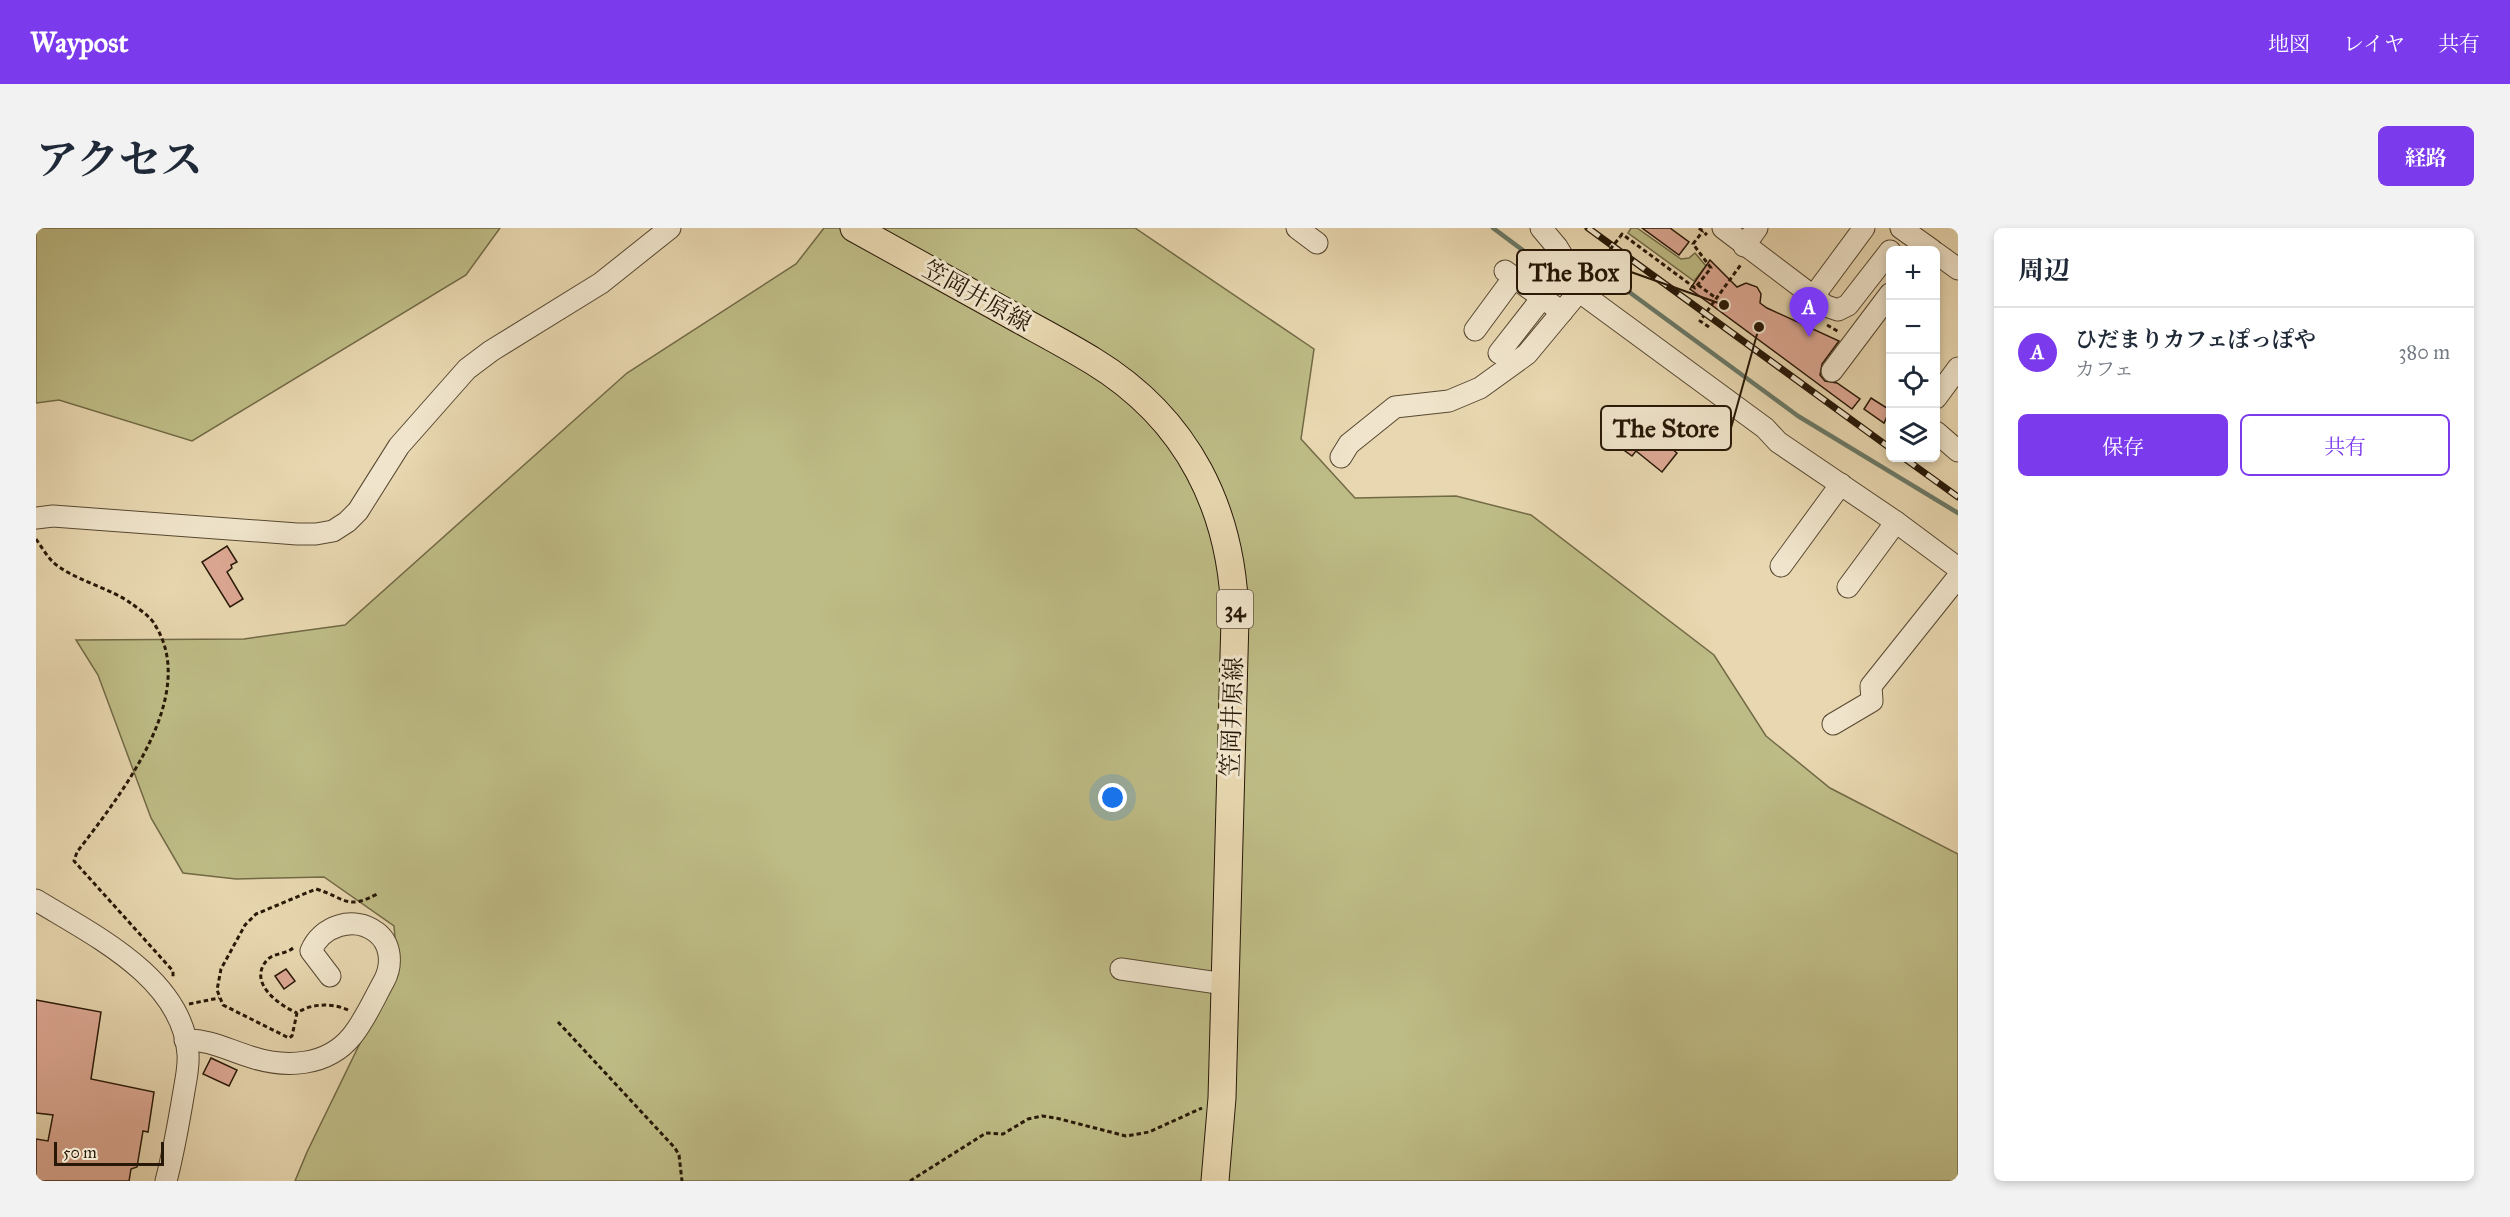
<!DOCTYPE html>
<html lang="ja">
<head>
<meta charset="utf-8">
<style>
  :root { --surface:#fff; --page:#f2f2f3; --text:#1f2937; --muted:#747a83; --line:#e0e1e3; --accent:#7c3aed }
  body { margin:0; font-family:"IM FELL Great Primer","Noto Serif JP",serif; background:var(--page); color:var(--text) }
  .controls { position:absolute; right:18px; top:18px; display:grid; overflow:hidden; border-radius:9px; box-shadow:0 3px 9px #0003 }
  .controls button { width:54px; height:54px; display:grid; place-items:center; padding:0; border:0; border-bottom:2px solid var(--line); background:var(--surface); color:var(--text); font:30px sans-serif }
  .scale { position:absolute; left:18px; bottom:15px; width:110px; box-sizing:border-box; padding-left:6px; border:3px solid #271807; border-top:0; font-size:16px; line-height:21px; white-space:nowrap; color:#271807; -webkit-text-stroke:4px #f0e5cc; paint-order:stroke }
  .you { position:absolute; left:1077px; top:570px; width:21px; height:21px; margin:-15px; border:4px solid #fff; border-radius:50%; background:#1a73e8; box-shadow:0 0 0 9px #1a73e833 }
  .badge { display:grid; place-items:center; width:39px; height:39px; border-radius:50%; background:var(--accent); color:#fff; font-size:20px; font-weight:700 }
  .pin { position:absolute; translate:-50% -50px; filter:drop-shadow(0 2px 3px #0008) }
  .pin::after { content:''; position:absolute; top:32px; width:21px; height:18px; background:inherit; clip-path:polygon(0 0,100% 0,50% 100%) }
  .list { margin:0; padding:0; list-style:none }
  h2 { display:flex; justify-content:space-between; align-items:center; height:78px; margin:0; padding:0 24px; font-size:26px }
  h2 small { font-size:20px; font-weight:400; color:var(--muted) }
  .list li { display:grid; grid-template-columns:39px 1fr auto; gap:18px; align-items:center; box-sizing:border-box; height:90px; padding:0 24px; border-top:2px solid var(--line) }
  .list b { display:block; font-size:22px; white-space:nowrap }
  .list p { margin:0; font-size:20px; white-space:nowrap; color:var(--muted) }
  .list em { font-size:20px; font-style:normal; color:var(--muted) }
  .actions { display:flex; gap:12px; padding:18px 24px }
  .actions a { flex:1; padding:14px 0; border:2px solid var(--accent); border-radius:9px; text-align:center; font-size:21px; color:var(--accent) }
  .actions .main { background:var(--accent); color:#fff }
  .icon { flex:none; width:33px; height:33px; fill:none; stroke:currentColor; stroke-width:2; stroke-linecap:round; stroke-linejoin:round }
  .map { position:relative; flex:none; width:1922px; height:953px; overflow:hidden; border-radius:9px }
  header { display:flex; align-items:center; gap:36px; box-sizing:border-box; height:84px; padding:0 30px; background:var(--accent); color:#fff }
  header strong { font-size:28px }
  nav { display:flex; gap:33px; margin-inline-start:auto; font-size:21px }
  .intro { display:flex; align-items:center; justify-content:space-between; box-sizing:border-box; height:144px; padding:0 36px }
  h1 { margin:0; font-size:42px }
  .button { padding:15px 27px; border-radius:9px; background:var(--accent); color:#fff; font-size:21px; font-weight:700 }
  main { display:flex; gap:36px; padding:0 36px }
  aside { flex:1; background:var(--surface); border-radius:9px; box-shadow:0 3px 9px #0003 }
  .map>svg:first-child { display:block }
  .green { fill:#bebc86; stroke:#726a46; stroke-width:1.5 }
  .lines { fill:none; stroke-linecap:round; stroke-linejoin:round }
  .stream { stroke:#6b7967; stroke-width:4.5 }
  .building { fill:#dea995; stroke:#271807; stroke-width:1.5 }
  .minor-casing { stroke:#574831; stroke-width:23 }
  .major-casing { stroke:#271807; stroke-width:29 }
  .path { stroke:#271807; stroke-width:3; stroke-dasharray:4.5 3; stroke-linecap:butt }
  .minor { stroke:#f0e5cc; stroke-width:21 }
  .major { stroke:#e8d7b0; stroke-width:27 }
  .rail-casing { stroke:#271807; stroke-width:7 }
  .rail { stroke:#f0e5cc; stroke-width:4.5; stroke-dasharray:14; stroke-linecap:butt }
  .path-bridge { stroke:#271807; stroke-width:3; stroke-dasharray:4.5 3; stroke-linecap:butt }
  .labels { text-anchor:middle; stroke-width:6; stroke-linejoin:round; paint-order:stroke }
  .shield { fill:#f0e5cc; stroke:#635642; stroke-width:1.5 }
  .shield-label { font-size:22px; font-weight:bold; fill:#271807 }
  .street-label { font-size:24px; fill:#271807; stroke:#f0e5cc }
  .leader { fill:none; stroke:#271807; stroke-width:2 }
  .callout-dot { fill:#271807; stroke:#f0e5cc; stroke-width:2 }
  .callout { fill:#f0e5cc; stroke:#271807; stroke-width:2 }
  .callout-label { font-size:26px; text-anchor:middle; font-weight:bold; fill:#271807 }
</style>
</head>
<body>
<header>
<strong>Waypost</strong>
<nav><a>地図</a><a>レイヤ</a><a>共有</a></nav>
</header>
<div class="intro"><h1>アクセス</h1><a class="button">経路</a></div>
<main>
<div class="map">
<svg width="1922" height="953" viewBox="0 0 1922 953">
  <rect width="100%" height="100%" fill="#e8d7b0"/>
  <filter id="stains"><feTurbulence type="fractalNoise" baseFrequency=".00333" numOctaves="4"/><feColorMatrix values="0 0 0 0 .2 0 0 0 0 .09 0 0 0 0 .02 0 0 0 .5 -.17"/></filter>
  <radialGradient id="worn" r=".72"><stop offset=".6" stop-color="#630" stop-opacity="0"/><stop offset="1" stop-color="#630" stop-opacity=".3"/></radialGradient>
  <g class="green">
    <polygon points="0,0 464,0 430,47 156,213 23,172 0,175"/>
    <polygon points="788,0 1099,0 1278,121 1265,211 1319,270 1420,268 1495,287 1678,427 1730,508 1794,560 1922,626 1922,953 259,953 271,924 347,768 362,745 358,698 288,649 200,651 147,645 115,590 62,447 40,412 208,411 309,397 591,145 760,36"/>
    <polygon points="1595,0 1601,0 1645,31 1653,30 1659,25 1670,38 1658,53 1592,5"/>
  </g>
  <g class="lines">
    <g class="stream">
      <polyline points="1457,0 1524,50"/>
      <polyline points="1570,47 1762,188 1922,285"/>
    </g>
  </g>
  <g class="building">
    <polygon points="1606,0 1634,0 1653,14 1643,27"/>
    <polygon points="1674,32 1701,59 1710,55 1721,59 1725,66 1724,75 1731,80 1803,113 1786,136 1784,147 1789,153 1801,155 1824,171 1816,181 1654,61"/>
    <polygon points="1835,170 1854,182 1848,195 1828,181"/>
    <polygon points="1598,190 1641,225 1626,244 1600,223 1596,228 1585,220 1589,214 1583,209"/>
    <polygon points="191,318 201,334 195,337 196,340 191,344 207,371 194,379 166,334"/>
    <polygon points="250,741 259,753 248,761 239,748"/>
    <polygon points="0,772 65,784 55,851 118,864 112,904 107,903 101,939 95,941 93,953 0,953 0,911 12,913 17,887 0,885"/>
    <polygon points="175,830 201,842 193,858 167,846"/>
  </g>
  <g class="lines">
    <g class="minor-casing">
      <g id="minor">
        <polyline points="1261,0 1281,15"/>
        <polyline points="1505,0 1521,19 1552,70 1729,200 1742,214 1860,294 1922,340"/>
        <polyline points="1687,0 1790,78 1802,82 1812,77 1854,23"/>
        <polyline points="1865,0 1896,22"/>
        <polyline points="1708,18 1721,0"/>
        <polyline points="1900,25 1922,41"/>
        <polyline points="1469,43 1526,84"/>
        <polyline points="1777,69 1828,0"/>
        <polyline points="1439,102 1478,49"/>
        <polyline points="1463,125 1506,70"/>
        <polyline points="1796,143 1854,66"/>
        <polyline points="1900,170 1922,140"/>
        <polyline points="1900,204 1922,223"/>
        <polyline points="1305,229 1313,216 1359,179 1413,173 1444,160 1491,126 1545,61"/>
        <polyline points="0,290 17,288 261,306 280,306 297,303 311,294 322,283 363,218 431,141 455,123 565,55 634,0"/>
        <polyline points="1745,338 1805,256"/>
        <polyline points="1812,359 1860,294"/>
        <polyline points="1797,496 1836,473 1835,458 1922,349"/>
        <path d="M0 672C57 707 147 750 152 826 153 838 150 851 148 863 143 893 138 923 130 953"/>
        <polyline points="1085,741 1189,756"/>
        <path d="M149 812C173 811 192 822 215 829 249 840 291 839 316 808 329 792 338 771 348 753 357 736 355 715 340 704 318 687 285 698 275 723L294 748"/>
      </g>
    </g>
    <g class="major-casing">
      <path id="major" d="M818 0C871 29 924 59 977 88 1004 103 1031 117 1057 133 1152 191 1197 282 1199 391L1186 870 1179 953"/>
    </g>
    <g class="path">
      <polyline points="1663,0 1671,7"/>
      <polyline points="1584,9 1586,6 1659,60 1675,40 1657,16 1667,3"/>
      <polyline points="1549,30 1560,39"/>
      <polyline points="1662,57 1680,70"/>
      <polyline points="1791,97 1803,104"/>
      <polyline points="1673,99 1664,93 1706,35"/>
      <path d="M0 311C5 318 10 327 16 333 34 351 75 360 96 376 103 381 115 389 119 397 164 468 83 569 41 624L38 633 137 743V749"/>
      <path d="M257 720C250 726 239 725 232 731 210 754 243 777 261 785"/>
      <polyline points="153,776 183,770"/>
      <path d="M312 782C297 775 275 775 261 785L256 808 253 810 187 777 181 762 185 741 209 697 220 686 280 661C310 670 310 683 343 665"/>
      <polyline points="522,794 639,920 643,927 646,953"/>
      <polyline points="874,953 950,905 967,906 992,891 1006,888 1020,890 1090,908 1113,904 1166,880"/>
    </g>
    <use href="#minor" class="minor"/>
    <use href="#major" class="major"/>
    <g class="rail-casing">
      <g id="rail">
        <polyline points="1552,0 1854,220"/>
        <polyline points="1868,230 1922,269"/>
      </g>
    </g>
    <use href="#rail" class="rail"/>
    <polyline class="path-bridge" points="1560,39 1584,9"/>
  </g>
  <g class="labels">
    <rect class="shield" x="1181" y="362" width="36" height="38" rx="4.5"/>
    <g class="shield-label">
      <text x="1199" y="389">34</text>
    </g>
    <g class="street-label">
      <text transform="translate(941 68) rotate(29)" y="8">笠岡井原線</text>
      <text transform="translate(1196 489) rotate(-88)" y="8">笠岡井原線</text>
    </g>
  </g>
  <path class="leader" d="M1688 77L1595 44M1723 99L1695 200"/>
  <g class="callout-dot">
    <circle cx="1688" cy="77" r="6"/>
    <circle cx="1723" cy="99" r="6"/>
  </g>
  <g class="callout">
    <rect x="1481" y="22" width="114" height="44" rx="6"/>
    <rect x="1565" y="178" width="130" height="44" rx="6"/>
  </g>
  <g class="callout-label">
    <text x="1538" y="53">The Box</text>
    <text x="1630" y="209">The Store</text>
  </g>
  <rect width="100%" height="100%" filter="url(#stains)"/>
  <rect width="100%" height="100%" fill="url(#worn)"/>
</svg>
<div class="controls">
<button>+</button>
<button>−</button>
<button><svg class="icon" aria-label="locate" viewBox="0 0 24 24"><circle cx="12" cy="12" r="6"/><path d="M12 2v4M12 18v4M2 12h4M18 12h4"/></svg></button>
<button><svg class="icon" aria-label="layers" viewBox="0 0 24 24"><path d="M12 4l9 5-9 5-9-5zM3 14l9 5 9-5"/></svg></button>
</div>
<div class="scale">50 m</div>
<div class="you"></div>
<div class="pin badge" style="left:1773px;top:109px">A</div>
</div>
<aside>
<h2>周辺<small></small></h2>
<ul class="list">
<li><span class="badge">A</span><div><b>ひだまりカフェぽっぽや</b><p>カフェ</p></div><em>380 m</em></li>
</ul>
<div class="actions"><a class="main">保存</a><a>共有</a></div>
</aside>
</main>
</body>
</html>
